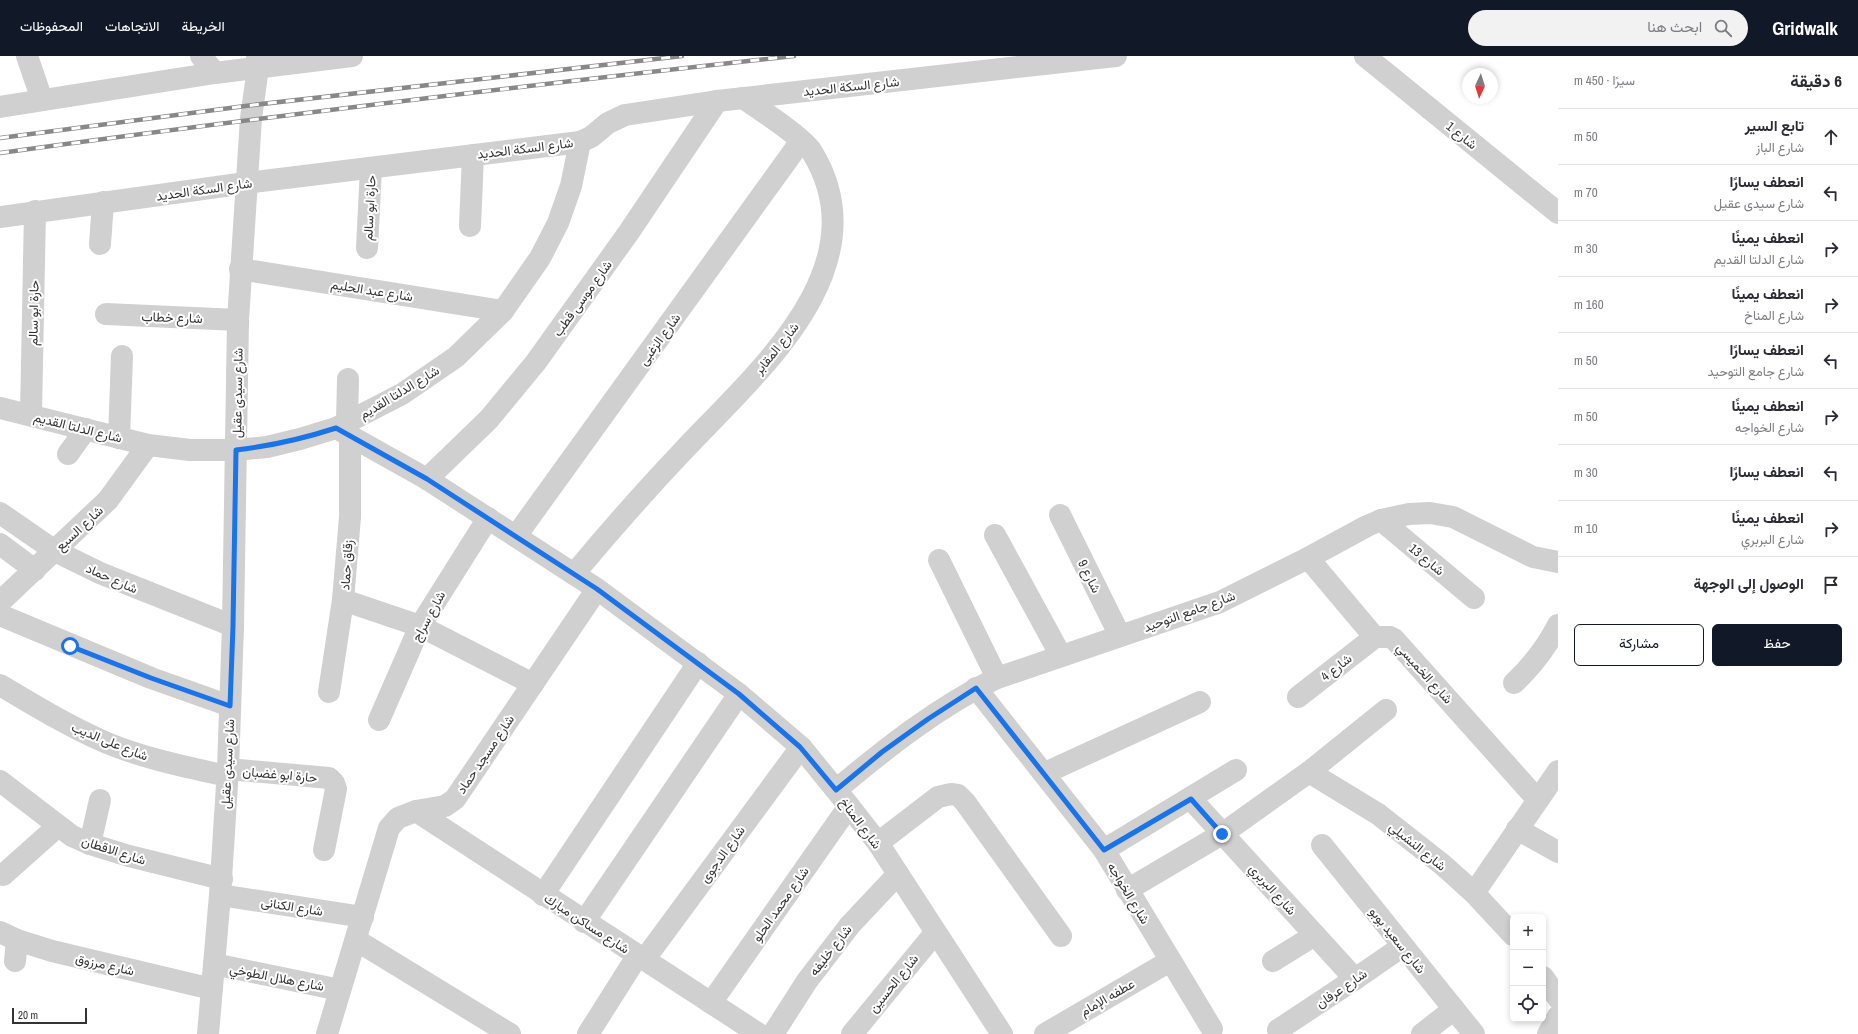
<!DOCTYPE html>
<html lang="ar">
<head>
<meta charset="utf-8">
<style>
  :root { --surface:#fff; --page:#f2f2f3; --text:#2b2b33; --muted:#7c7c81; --line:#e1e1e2; --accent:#111827 }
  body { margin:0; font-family:"Archivo Narrow",Vazirmatn,sans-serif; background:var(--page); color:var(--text); direction:rtl }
  .controls { position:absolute; right:12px; bottom:12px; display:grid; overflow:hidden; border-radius:6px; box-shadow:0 2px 6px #0003 }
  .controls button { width:36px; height:36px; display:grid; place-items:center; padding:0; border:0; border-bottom:1px solid var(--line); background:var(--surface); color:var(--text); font:20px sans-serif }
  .compass { position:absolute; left:1462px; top:12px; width:36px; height:36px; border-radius:50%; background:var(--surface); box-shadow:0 2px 6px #0003; rotate:184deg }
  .scale { position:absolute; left:12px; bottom:10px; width:75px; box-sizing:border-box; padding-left:4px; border:2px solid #333; border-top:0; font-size:11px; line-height:14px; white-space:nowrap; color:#333; -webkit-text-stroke:3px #fff; paint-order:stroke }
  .stop { position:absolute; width:12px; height:12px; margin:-9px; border:3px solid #1a73e8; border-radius:50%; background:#fff }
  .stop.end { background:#1a73e8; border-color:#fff; box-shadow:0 1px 4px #0008 }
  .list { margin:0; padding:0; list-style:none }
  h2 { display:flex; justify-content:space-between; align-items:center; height:52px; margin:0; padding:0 16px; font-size:17px }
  h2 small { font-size:13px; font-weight:400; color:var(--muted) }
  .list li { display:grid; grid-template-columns:26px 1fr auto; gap:12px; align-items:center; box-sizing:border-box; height:56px; padding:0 16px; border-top:1px solid var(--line) }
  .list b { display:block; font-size:15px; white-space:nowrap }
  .list p { margin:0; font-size:13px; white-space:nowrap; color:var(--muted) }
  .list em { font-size:13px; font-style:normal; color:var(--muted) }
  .actions { display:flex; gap:8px; padding:12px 16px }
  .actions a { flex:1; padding:9px 0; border:1px solid var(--accent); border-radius:6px; text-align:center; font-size:14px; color:var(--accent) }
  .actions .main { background:var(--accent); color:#fff }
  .icon { flex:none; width:22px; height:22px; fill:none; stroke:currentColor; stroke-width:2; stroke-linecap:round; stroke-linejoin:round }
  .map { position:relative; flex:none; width:1558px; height:978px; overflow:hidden; direction:ltr }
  header { display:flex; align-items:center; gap:24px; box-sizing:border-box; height:56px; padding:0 20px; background:var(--accent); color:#fff }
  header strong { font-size:19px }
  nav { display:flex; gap:22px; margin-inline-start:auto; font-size:14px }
  .search { width:280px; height:36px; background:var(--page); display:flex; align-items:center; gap:10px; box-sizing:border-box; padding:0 14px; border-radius:22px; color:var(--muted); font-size:15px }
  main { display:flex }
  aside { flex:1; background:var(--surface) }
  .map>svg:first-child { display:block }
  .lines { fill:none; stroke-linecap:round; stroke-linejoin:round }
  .street { stroke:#d0d0d0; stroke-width:22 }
  .rail-casing { stroke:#888; stroke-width:4.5 }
  .rail { stroke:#fff; stroke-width:3; stroke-dasharray:9; stroke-linecap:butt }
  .route { stroke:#1a73e8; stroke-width:5 }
  .labels { text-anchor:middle; stroke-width:4; stroke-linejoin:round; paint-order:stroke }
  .street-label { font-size:13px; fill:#333; stroke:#fff }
</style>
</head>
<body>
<header>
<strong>Gridwalk</strong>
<div class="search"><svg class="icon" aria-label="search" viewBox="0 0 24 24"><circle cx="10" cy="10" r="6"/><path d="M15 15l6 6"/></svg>ابحث هنا</div>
<nav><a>الخريطة</a><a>الاتجاهات</a><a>المحفوظات</a></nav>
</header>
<main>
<aside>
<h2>6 دقيقة<small>سيرًا · 450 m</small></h2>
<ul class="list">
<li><svg class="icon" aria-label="ahead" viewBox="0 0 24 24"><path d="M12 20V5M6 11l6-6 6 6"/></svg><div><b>تابع السير</b><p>شارع الباز</p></div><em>50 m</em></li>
<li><svg class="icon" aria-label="left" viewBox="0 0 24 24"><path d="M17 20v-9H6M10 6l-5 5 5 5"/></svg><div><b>انعطف يسارًا</b><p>شارع سيدى عقيل</p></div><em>70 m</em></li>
<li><svg class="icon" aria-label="right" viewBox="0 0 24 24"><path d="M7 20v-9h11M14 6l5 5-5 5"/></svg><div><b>انعطف يمينًا</b><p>شارع الدلتا القديم</p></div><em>30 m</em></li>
<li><svg class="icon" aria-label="right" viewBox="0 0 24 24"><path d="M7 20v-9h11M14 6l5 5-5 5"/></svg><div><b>انعطف يمينًا</b><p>شارع المناخ</p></div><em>160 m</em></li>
<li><svg class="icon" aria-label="left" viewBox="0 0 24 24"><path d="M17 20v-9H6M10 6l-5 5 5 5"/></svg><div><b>انعطف يسارًا</b><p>شارع جامع التوحيد</p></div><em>50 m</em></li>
<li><svg class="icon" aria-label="right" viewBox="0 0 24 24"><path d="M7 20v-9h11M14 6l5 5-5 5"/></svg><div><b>انعطف يمينًا</b><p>شارع الخواجه</p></div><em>50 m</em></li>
<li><svg class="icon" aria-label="left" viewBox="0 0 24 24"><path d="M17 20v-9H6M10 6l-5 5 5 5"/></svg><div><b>انعطف يسارًا</b></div><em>30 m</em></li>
<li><svg class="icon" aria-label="right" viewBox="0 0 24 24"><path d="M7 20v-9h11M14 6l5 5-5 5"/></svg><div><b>انعطف يمينًا</b><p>شارع البربري</p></div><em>10 m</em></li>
<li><svg class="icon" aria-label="arrive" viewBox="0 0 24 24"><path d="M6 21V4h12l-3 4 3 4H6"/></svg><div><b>الوصول إلى الوجهة</b></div></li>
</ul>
<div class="actions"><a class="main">حفظ</a><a>مشاركة</a></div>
</aside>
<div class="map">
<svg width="1558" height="978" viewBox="0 0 1558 978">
  <rect width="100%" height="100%" fill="#fff"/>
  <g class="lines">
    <g class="street">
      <polyline points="27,0 42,44"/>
      <polyline points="201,0 215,17"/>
      <polyline points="1365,0 1558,157"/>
      <polyline points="0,51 215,17 352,0"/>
      <polyline points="0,161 246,127 580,86 591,81 608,67 625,59 717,45 1116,0"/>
      <polyline points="470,170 473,99"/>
      <polyline points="100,188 103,146"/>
      <polyline points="367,192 371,112"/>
      <polyline points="240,213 503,255"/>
      <polyline points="106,258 238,264"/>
      <polyline points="0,352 148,389 190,394 236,394 267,391 300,383 336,372 402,338 456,301 503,255 540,202 558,167 571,130 580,86"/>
      <polyline points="31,359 35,155"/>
      <polyline points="347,366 348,323"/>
      <polyline points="336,372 427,423 597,533 739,638 801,691 849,750 878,787 1002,978"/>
      <polyline points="119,382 122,300"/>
      <polyline points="68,398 86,373"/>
      <polyline points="427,423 489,363 536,306 629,176 717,45"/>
      <polyline points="0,457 55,495 100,517 233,570"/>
      <polyline points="1060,459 1120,580"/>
      <polyline points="1381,464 1474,542"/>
      <polyline points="995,479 1061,600"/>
      <polyline points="516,480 801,85"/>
      <polyline points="0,488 35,514"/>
      <polyline points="1308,502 1372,578 1375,581 1390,581 1394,583 1537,743"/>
      <polyline points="939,504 997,622"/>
      <path d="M574 518C609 476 645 435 683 395 754 319 883 212 812 96 804 82 759 53 743 42"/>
      <polyline points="343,544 420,570 533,628"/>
      <polyline points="0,546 108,444 148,389"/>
      <polyline points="0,559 151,622 230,650"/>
      <path d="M1514 627C1532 610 1546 592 1558 569"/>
      <path d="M0 629C35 650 70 671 107 687 146 703 187 711 227 720"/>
      <polyline points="976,632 1104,794 1212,973"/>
      <polyline points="329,636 343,544 350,461 350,380"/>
      <polyline points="1298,641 1375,581"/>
      <polyline points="379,664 420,570 488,462"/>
      <polyline points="228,713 329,722 334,727 336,733 324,794"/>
      <polyline points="1309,716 1378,758 1443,809 1474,837 1513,879"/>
      <polyline points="1045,717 1200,646"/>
      <polyline points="0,725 72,780 90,788 129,800 222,823"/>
      <path d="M836 734C886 692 938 651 997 622L1220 546 1308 502 1367 470 1381 464 1409 458 1430 457 1453 461 1533 501 1558 506"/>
      <polyline points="1191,743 1355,923"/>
      <polyline points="416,755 759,978"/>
      <polyline points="1517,773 1558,796"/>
      <polyline points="878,787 938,741 951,738 958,739 965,746 1061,880"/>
      <polyline points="90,788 100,744"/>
      <polyline points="1322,789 1474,978"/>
      <polyline points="1104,794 1236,714"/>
      <polyline points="3,819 58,770"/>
      <polyline points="1127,834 1222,778 1309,716 1386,654"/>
      <polyline points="1474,837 1558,715"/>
      <polyline points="220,839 363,861"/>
      <polyline points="543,839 698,607"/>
      <polyline points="584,866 739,638"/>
      <polyline points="0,876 17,884 52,895 212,933"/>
      <polyline points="356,884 510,978"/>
      <polyline points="644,904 801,691"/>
      <polyline points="15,905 17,884"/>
      <polyline points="1273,905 1315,879"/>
      <polyline points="214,908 340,934"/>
      <polyline points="1543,921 1558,942"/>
      <polyline points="711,947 849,750"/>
      <polyline points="1278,974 1355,923 1403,890"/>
      <polyline points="208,978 220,839 228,713 233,570 238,264 251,62 258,12 257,0"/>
      <polyline points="327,978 389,772 398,762 416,755 445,750 455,743 597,533"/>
      <polyline points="588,978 638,899"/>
      <polyline points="773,978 807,925 850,869 898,818"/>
      <polyline points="852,978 935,877"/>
      <polyline points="1045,978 1170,905"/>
      <polyline points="1422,978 1454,953"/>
      <polyline points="1548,978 1558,960"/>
    </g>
    <g class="rail-casing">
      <g id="rail">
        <polyline points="0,82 253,49 682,0"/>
        <path d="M0 97C264 61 529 29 794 0"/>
      </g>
    </g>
    <use href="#rail" class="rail"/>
  </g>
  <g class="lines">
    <path class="route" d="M70 590 151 622 230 650 233 570 236 394C271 390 302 383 336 372L427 423 597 533 739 638 800 691 836 734 882 696 928 663 976 632 1104 794 1191 743 1222 778"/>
  </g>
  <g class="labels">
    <g class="street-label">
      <text transform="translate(851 30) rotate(-6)" y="5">شارع السكة الحديد</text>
      <text transform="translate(1462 79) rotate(39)" y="5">شارع 1</text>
      <text transform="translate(525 92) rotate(-7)" y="5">شارع السكة الحديد</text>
      <text transform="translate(204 133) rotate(-8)" y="5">شارع السكة الحديد</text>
      <text transform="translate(369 152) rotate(-87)" y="5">حارة ابو سالم</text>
      <text transform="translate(372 234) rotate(9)" y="5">شارع عبد الحليم</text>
      <text transform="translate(582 242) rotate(-54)" y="5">شارع موسى قطب</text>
      <text transform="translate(33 257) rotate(-89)" y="5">حارة ابو سالم</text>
      <text transform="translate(172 261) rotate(2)" y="5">شارع خطاب</text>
      <text transform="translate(659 283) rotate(-54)" y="5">شارع الزغبى</text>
      <text transform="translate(776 292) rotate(-51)" y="5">شارع المقابر</text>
      <text transform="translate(399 336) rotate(-31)" y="5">شارع الدلتا القديم</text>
      <text transform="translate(237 337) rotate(-89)" y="5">شارع سيدى عقيل</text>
      <text transform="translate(78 371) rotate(14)" y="5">شارع الدلتا القديم</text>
      <text transform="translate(79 472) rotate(-43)" y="5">شارع السبع</text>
      <text transform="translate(1427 503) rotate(40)" y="5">شارع 13</text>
      <text transform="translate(346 509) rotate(-86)" y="5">زقاق حماد</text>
      <text transform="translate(1090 520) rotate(64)" y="5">شارع 9</text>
      <text transform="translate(112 522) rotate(24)" y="5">شارع حماد</text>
      <text transform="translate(1189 555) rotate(-20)" y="5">شارع جامع التوحيد</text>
      <text transform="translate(428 560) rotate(-61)" y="5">شارع سراج</text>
      <text transform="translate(1336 611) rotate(-38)" y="5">شارع 4</text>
      <text transform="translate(1425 617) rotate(48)" y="5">شارع الخميسي</text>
      <text transform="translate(110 685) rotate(22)" y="5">شارع على الديب</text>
      <text transform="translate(485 698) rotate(-56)" y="5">شارع مسجد حماد</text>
      <text transform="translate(227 708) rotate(-87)" y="5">شارع سيدى عقيل</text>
      <text transform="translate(280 718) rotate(5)" y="5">حارة ابو غضبان</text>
      <text transform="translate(861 767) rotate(53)" y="5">شارع المناخ</text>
      <text transform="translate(1418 790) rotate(39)" y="5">شارع النشيلي</text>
      <text transform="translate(114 794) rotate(18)" y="5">شارع الاقطان</text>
      <text transform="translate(722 798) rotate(-54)" y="5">شارع الدجوى</text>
      <text transform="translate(1273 833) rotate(48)" y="5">شارع البربري</text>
      <text transform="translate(1129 837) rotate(59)" y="5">شارع الخواجه</text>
      <text transform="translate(780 848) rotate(-55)" y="5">شارع محمد الحلو</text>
      <text transform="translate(292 850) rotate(9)" y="5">شارع الكنانى</text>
      <text transform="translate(587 867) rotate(33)" y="5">شارع مساكن مبارك</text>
      <text transform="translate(1398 884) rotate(51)" y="5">شارع سعيد بوبو</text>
      <text transform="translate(830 894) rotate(-52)" y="5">شارع خليفه</text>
      <text transform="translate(105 908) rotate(13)" y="5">شارع مرزوق</text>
      <text transform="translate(277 921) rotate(11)" y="5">شارع هلال الطوخي</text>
      <text transform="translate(893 927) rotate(-51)" y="5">شارع الحسين</text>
      <text transform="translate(1341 932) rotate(-34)" y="5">شارع عرفان</text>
      <text transform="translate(1107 941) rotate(-30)" y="5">عطفه الإمام</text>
    </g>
  </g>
</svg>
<div class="controls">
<button>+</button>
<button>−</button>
<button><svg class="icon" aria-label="locate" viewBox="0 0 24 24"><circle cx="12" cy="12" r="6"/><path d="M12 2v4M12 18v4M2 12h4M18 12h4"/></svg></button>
</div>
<svg class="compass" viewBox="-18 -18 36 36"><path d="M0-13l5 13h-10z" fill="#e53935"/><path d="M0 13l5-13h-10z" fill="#7c7c81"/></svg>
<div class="scale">20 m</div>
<div class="stop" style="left:70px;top:590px"></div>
<div class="stop end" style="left:1222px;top:778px"></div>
</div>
</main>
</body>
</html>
